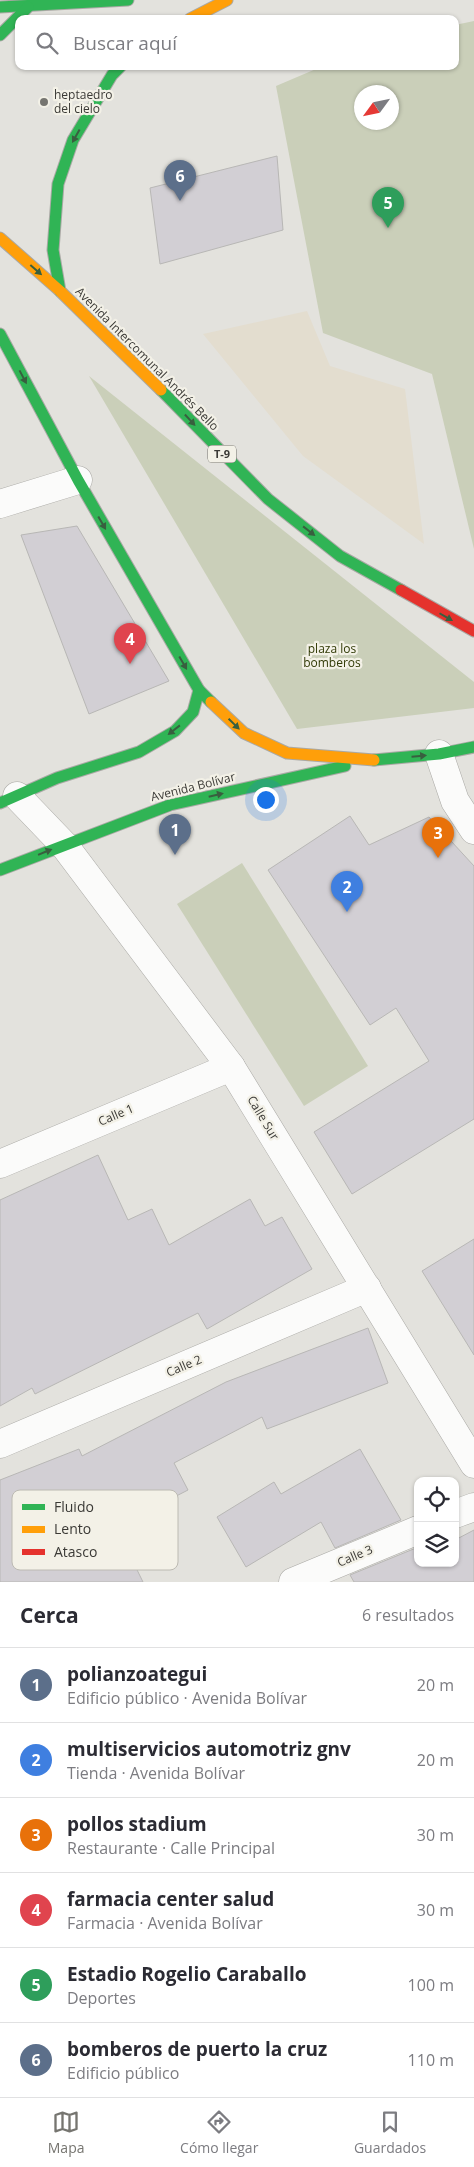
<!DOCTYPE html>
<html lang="es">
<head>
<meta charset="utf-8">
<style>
  :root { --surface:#fff; --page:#f2f2f3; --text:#2b2b33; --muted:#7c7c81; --line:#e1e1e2; --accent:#767570 }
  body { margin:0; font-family:"Open Sans",sans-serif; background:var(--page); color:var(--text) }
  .controls { position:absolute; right:15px; bottom:15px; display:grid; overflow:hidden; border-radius:10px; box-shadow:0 1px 4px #0004 }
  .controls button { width:45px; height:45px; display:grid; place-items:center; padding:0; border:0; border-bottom:1px solid var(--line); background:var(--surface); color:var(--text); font:25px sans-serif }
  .compass { position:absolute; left:354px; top:85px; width:45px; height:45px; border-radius:50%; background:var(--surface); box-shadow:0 1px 4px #0004; rotate:237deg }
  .you { position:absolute; left:265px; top:799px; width:18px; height:18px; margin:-12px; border:4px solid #fff; border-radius:50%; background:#1a73e8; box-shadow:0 0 0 8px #1a73e833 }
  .badge { display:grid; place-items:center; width:32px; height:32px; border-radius:50%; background:var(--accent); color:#fff; font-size:16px; font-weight:700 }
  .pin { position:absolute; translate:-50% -41px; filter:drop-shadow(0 1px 2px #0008) }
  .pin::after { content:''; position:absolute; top:26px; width:18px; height:15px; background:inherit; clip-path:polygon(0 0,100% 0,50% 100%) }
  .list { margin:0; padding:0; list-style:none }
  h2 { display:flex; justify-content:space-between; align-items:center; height:65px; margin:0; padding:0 20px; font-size:21px }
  h2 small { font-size:16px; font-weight:400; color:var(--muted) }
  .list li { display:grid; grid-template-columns:32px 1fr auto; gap:15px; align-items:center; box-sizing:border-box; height:75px; padding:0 20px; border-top:1px solid var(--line) }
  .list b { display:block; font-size:19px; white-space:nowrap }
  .list p { margin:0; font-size:16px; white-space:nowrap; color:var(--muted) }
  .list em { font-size:16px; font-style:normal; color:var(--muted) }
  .icon { flex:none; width:28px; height:28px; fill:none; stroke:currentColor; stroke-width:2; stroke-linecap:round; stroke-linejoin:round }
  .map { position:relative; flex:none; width:474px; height:1582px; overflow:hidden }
  .search { position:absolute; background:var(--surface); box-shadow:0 1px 4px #0004; left:15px; right:15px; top:15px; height:55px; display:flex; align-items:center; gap:12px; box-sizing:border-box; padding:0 18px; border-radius:10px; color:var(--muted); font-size:19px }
  .sheet { height:515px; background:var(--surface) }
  nav { display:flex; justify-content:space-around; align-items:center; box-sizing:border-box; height:70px; border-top:1px solid var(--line); background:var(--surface); font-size:14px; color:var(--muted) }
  nav a { display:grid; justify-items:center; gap:2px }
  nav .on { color:var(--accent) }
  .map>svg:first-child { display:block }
  .education { fill:#e3ddcf }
  .green { fill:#cacfb9; fill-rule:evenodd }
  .building { fill:#d2cfd4; stroke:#b8b7b5 }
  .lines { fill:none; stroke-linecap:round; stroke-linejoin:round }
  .street-casing { stroke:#aaa9a5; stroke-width:29 }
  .fast-casing { stroke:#aaa9a5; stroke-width:13 }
  .slow-casing { stroke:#aaa9a5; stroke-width:13 }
  .jam-casing { stroke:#aaa9a5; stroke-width:13 }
  .street { stroke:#fbfbfa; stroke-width:28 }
  .fast { stroke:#30b455; stroke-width:11 }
  .slow { stroke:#ff9f0a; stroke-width:11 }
  .jam { stroke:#e5322d; stroke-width:11 }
  .oneway { fill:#385f3f }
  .poi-dot { fill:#767570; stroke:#f3f1e7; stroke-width:2 }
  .labels { text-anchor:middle; stroke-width:4.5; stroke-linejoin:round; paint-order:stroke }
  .shield { fill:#f3f1e7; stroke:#72716b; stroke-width:1 }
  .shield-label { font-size:11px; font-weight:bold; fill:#3b3a36 }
  .poi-label { font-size:12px; fill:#3b3a36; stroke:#f3f1e7; text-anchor:start }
  .street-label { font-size:12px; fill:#3b3a36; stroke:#f3f1e7 }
  .park-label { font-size:12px; fill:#313a06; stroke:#f3f1e7 }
  .key { fill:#f3f1e7; stroke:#bcbab2; stroke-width:1 }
  .key-label { font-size:14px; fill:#3b3a36 }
</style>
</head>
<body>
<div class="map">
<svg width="474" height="1582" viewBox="0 0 474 1582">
  <rect width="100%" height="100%" fill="#e3e2dd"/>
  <polygon class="education" points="307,311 330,366 405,389 424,544 303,456 203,334"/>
  <g class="green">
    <path d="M474 21V549L432 374 323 333 276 86 323 66H455V25ZM362 92H392V122H362Z"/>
    <polygon points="89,376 474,682 474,708 297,729"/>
    <polygon points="242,863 368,1066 304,1106 177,904"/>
  </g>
  <g class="building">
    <polygon points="277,156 283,230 160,264 150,188"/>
    <polygon points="77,526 169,681 89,714 21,535"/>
    <polygon points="350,816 369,845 429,817 474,866 474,1119 352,1194 314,1132 429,1061 396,1008 370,1025 268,870"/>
    <polygon points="98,1155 128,1220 152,1209 169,1245 250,1199 265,1226 282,1217 312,1269 207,1329 198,1313 35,1394 32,1388 0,1406 0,1200"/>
    <polygon points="474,1239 474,1355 422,1271"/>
    <polygon points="368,1328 388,1383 267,1429 262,1417 174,1463 188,1490 116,1527 143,1582 0,1582 0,1480 79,1449 82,1456 226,1382"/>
    <polygon points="360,1449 401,1520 335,1548 321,1522 246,1567 217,1517 274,1482 281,1494"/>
    <polygon points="474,1530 474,1582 354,1582 350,1575 416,1548 418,1563 455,1563 455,1540"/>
  </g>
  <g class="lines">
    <g class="street-casing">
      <g id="street">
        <polyline points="0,504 78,480"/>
        <polyline points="439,754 455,801 474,830"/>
        <polyline points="17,796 64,845 231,1067 474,1464"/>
        <polyline points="0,1164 231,1067"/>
        <polyline points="0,1444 367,1288"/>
        <polyline points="455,1514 474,1507"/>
        <polyline points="293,1582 418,1530"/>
      </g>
    </g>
    <g class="fast-casing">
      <g id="fast">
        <polyline points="0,7 128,0"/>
        <polyline points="0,35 28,7"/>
        <polyline points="60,291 53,250 58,184 73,140 112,75 121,66"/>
        <polyline points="0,334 78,480 199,690 211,702"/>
        <polyline points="161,390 268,499 340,556 401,590"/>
        <polyline points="374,760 439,754 474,747"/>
        <polyline points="0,803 57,778 139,752 175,731 193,712 199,690"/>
        <polyline points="0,870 170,805 345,766"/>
      </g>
    </g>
    <g class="slow-casing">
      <g id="slow">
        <polyline points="190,19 227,0"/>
        <polyline points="0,238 60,291 161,390"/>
        <polyline points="211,702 244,733 287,753 374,760"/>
      </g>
    </g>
    <g class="jam-casing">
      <polyline id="jam" points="401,590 474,631"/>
    </g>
    <use href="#street" class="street"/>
    <use href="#fast" class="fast"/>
    <use href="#slow" class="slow"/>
    <use href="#jam" class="jam"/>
  </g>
  <defs><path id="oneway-solid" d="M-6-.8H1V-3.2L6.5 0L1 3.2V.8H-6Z" transform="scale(1.25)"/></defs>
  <g class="oneway">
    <use href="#oneway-solid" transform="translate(76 136) rotate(119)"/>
    <use href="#oneway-solid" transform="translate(36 270) rotate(41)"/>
    <use href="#oneway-solid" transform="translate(23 377) rotate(62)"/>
    <use href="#oneway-solid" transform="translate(190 420) rotate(47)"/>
    <use href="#oneway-solid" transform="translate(102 523) rotate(60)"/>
    <use href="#oneway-solid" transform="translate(309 531) rotate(38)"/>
    <use href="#oneway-solid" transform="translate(446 617) rotate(30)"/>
    <use href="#oneway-solid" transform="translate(183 663) rotate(60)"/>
    <use href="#oneway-solid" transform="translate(234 724) rotate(44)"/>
    <use href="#oneway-solid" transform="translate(174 730) rotate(142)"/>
    <use href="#oneway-solid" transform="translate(419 756) rotate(-5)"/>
    <use href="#oneway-solid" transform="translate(216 795) rotate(-13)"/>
    <use href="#oneway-solid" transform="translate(45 852) rotate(-22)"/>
  </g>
  <circle class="poi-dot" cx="44" cy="102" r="5"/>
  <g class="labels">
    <rect class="shield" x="208" y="445.5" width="28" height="17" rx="4"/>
    <g class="shield-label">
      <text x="222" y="458">T-9</text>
    </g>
    <g class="poi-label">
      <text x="54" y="99">heptaedro<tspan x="54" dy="14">del cielo</tspan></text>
    </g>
    <g class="street-label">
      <text transform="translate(147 359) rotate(45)" y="4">Avenida Intercomunal Andrés Bello</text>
      <text transform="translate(193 787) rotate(-14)" y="4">Avenida Bolívar</text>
      <text transform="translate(116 1115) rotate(-23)" y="4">Calle 1</text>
      <text transform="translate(263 1118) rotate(59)" y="4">Calle Sur</text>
      <text transform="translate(184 1366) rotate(-23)" y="4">Calle 2</text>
      <text transform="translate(355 1556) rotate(-23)" y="4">Calle 3</text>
    </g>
    <g class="park-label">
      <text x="332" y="653">plaza los<tspan x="332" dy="14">bomberos</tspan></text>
    </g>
  </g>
  <rect x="12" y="1490" width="166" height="80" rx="8" class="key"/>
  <rect x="22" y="1504" width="23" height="6" fill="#30b455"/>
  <rect x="22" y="1526" width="23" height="7" fill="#ff9f0a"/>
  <rect x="22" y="1549" width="23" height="6" fill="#e5322d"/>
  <g class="key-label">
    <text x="54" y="1512">Fluido</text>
    <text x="54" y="1534">Lento</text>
    <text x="54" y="1557">Atasco</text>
  </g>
</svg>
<div class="controls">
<button><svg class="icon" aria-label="locate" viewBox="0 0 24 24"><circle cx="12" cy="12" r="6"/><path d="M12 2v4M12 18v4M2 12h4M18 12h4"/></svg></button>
<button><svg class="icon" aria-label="layers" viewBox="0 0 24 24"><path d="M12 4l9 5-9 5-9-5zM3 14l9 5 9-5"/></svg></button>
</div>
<svg class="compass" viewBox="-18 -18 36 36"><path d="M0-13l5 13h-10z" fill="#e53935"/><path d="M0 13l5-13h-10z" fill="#7c7c81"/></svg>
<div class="you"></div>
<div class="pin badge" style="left:175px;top:855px;background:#5c6f8a">1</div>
<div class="pin badge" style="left:347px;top:912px;background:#3f7fe0">2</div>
<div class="pin badge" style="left:438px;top:858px;background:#e8710a">3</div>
<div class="pin badge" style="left:130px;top:664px;background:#e0444e">4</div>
<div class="pin badge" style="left:388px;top:228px;background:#2e9e5b">5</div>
<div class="pin badge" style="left:180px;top:201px;background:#5c6f8a">6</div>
<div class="search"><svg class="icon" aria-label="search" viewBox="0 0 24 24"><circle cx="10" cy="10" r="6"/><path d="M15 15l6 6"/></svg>Buscar aquí</div>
</div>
<section class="sheet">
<h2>Cerca<small>6 resultados</small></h2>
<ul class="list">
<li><span class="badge" style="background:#5c6f8a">1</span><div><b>polianzoategui</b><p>Edificio público · Avenida Bolívar</p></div><em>20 m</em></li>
<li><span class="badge" style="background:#3f7fe0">2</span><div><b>multiservicios automotriz gnv</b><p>Tienda · Avenida Bolívar</p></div><em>20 m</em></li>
<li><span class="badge" style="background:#e8710a">3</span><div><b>pollos stadium</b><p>Restaurante · Calle Principal</p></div><em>30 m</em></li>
<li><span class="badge" style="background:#e0444e">4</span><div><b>farmacia center salud</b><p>Farmacia · Avenida Bolívar</p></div><em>30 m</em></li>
<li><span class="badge" style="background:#2e9e5b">5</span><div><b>Estadio Rogelio Caraballo</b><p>Deportes</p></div><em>100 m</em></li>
<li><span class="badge" style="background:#5c6f8a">6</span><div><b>bomberos de puerto la cruz</b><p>Edificio público</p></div><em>110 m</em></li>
</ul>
</section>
<nav>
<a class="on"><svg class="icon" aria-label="map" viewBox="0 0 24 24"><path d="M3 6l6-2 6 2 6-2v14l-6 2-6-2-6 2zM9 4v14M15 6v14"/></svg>Mapa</a>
<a><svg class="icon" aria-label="directions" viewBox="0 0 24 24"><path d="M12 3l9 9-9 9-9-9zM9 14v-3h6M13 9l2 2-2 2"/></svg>Cómo llegar</a>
<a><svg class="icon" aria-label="saved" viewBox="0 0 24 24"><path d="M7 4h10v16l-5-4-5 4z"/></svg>Guardados</a>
</nav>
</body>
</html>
